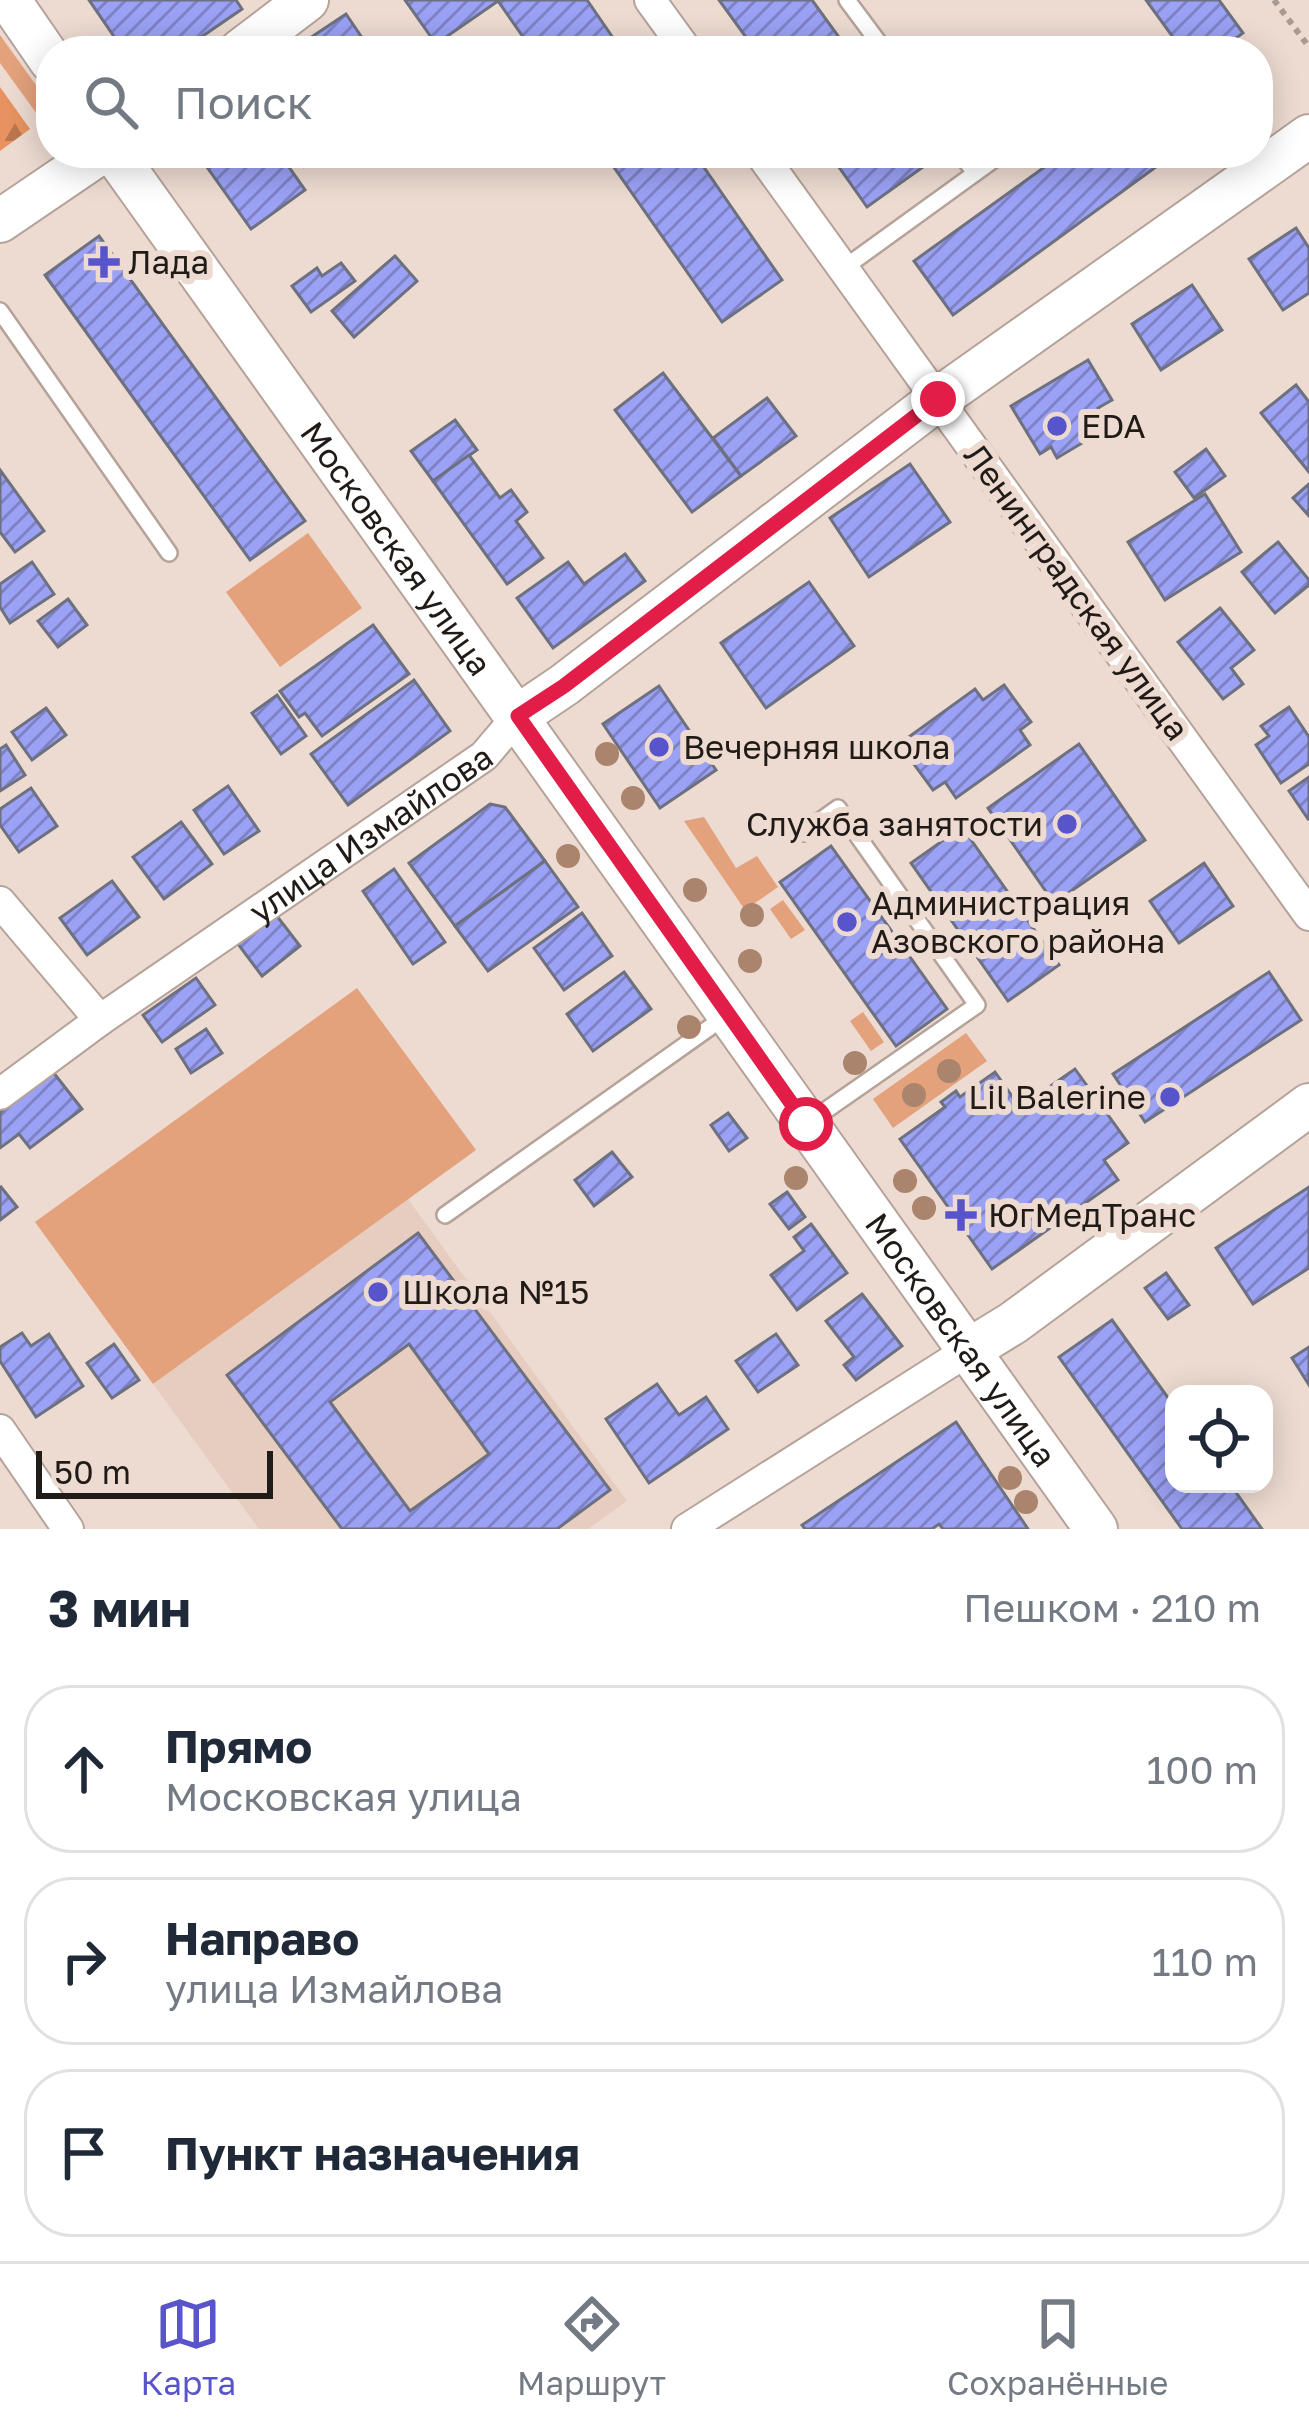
<!DOCTYPE html>
<html lang="ru">
<head>
<meta charset="utf-8">
<style>
  :root { --surface:#fff; --page:#f2f2f3; --text:#1f2937; --muted:#747a83; --line:#e0e1e3; --accent:#5854cc }
  body { margin:0; font-family:"Golos Text",sans-serif; background:var(--page); color:var(--text) }
  .controls { position:absolute; right:36px; bottom:36px; display:grid; overflow:hidden; border-radius:24px; box-shadow:0 6px 30px #0003 }
  .controls button { width:108px; height:108px; display:grid; place-items:center; padding:0; border:0; border-bottom:3px solid var(--line); background:var(--surface); color:var(--text); font:60px sans-serif }
  .scale { position:absolute; left:36px; bottom:30px; width:237px; box-sizing:border-box; padding-left:12px; border:6px solid #211b17; border-top:0; font-size:33px; line-height:42px; white-space:nowrap; color:#211b17; -webkit-text-stroke:9px #eddbd1; paint-order:stroke }
  .stop { position:absolute; width:36px; height:36px; margin:-27px; border:9px solid #e11d48; border-radius:50%; background:#fff }
  .stop.end { background:#e11d48; border-color:#fff; box-shadow:0 3px 12px #0008 }
  .list { margin:0; padding:0; list-style:none }
  h2 { display:flex; justify-content:space-between; align-items:center; height:156px; margin:0; padding:0 48px; font-size:51px }
  h2 small { font-size:39px; font-weight:400; color:var(--muted) }
  .list li { display:grid; grid-template-columns:78px 1fr auto; gap:36px; align-items:center; box-sizing:border-box; height:168px; margin:0 24px 24px; padding:0 24px; border:3px solid var(--line); border-radius:48px }
  .list b { display:block; font-size:45px; white-space:nowrap }
  .list p { margin:0; font-size:39px; white-space:nowrap; color:var(--muted) }
  .list em { font-size:39px; font-style:normal; color:var(--muted) }
  .icon { flex:none; width:66px; height:66px; fill:none; stroke:currentColor; stroke-width:2; stroke-linecap:round; stroke-linejoin:round }
  .map { position:relative; flex:none; width:1309px; height:1529px; overflow:hidden }
  .search { position:absolute; background:var(--surface); box-shadow:0 6px 30px #0003; left:36px; right:36px; top:36px; height:132px; display:flex; align-items:center; gap:30px; box-sizing:border-box; padding:0 42px; border-radius:48px; color:var(--muted); font-size:45px }
  .sheet { height:732px; background:var(--surface) }
  nav { display:flex; justify-content:space-around; align-items:center; box-sizing:border-box; height:168px; border-top:3px solid var(--line); background:var(--surface); font-size:33px; color:var(--muted) }
  nav a { display:grid; justify-items:center; gap:6px }
  nav .on { color:var(--accent) }
  .map>svg:first-child { display:block }
  .built { fill:#e7cdc0 }
  .grass { fill:#e3a17c }
  .forest { fill:url(#forest-firs) }
  .building { fill:url(#building-hatch); stroke:#6d707f; stroke-width:3; fill-rule:evenodd }
  .lines { fill:none; stroke-linecap:round; stroke-linejoin:round }
  .lane-casing { stroke:#b5a39a; stroke-width:20 }
  .street-casing { stroke:#b5a39a; stroke-width:34 }
  .secondary-casing { stroke:#b5a39a; stroke-width:46 }
  .path { stroke:#a89a92; stroke-width:6; stroke-dasharray:6 6; stroke-linecap:butt }
  .lane { stroke:#fff; stroke-width:15 }
  .street { stroke:#fff; stroke-width:30 }
  .secondary { stroke:#fff; stroke-width:42 }
  .tree { fill:#aa846c }
  .route { stroke:#e11d48; stroke-width:15 }
  .poi-dot { fill:#5854cc; stroke:#eddbd1; stroke-width:4.5 }
  .labels { text-anchor:middle; stroke-width:12; stroke-linejoin:round; paint-order:stroke }
  .poi-label { font-size:33px; fill:#211b17; stroke:#eddbd1; text-anchor:start }
  .street-label { font-size:33px; fill:#211b17; stroke:#eddbd1 }
</style>
</head>
<body>
<div class="map">
<svg width="1309" height="1529" viewBox="0 0 1309 1529">
  <defs>
    <pattern id="forest-firs" width="22" height="20" patternUnits="userSpaceOnUse" patternTransform="scale(3)"><rect width="22" height="20" fill="#e79260"/><path d="M5 1l3.5 6h-7zM16 11l3.5 6h-7z" fill="#bb764e"/></pattern>
    <pattern id="building-hatch" width="6" height="6" patternUnits="userSpaceOnUse" patternTransform="scale(3)"><rect width="6" height="6" fill="#9ba1f5"/><path d="M-1 1l2-2M0 6l6-6M5 7l2-2" fill="none" stroke="#7e82c5"/></pattern>
  </defs>
  <rect width="100%" height="100%" fill="#eddbd1"/>
  <polygon class="built" points="408,1199 627,1501 588,1529 259,1529 153,1384"/>
  <g class="grass">
    <polygon points="0,35 51,106 51,115 42,121 0,63"/>
    <polygon points="308,533 362,608 280,667 226,592"/>
    <polygon points="704,817 736,868 757,856 778,887 745,910 684,821"/>
    <polygon points="783,900 805,930 791,939 770,909"/>
    <polygon points="357,988 476,1150 153,1384 35,1222"/>
    <polygon points="863,1012 884,1042 871,1051 850,1021"/>
    <polygon points="966,1033 987,1061 893,1128 873,1099"/>
  </g>
  <polygon class="forest" points="0,87 30,129 0,151"/>
  <g class="building">
    <polygon points="89,0 236,0 242,9 181,51 124,51"/>
    <polygon points="405,0 587,0 622,51 533,51 498,1 436,44"/>
    <polygon points="719,0 812,0 849,51 756,51"/>
    <polygon points="1146,0 1219,0 1243,33 1218,51 1183,51"/>
    <polygon points="346,14 371,51 313,51 307,40"/>
    <polygon points="197,153 279,153 305,190 251,229"/>
    <polygon points="604,153 694,153 782,280 722,322"/>
    <polygon points="829,153 923,153 930,162 867,207"/>
    <polygon points="1064,153 1175,153 953,315 914,261"/>
    <polygon points="1296,228 1309,248 1309,293 1283,310 1249,259"/>
    <polygon points="99,236 305,521 250,560 45,275"/>
    <polygon points="395,256 417,281 354,337 332,311"/>
    <polygon points="341,263 355,281 311,312 292,286 317,268 322,276"/>
    <polygon points="1192,285 1222,330 1161,370 1132,324"/>
    <polygon points="1088,360 1112,400 1098,408 1109,427 1057,458 1051,447 1040,454 1011,406"/>
    <polygon points="663,373 741,476 692,512 615,410"/>
    <polygon points="1296,385 1309,402 1309,472 1261,413"/>
    <polygon points="767,398 796,436 741,476 713,438"/>
    <polygon points="455,420 477,450 433,481 411,451"/>
    <polygon points="1206,449 1225,476 1194,498 1175,472"/>
    <polygon points="469,455 500,498 511,490 527,512 516,521 543,558 507,584 433,481"/>
    <polygon points="910,464 950,522 869,577 830,518"/>
    <polygon points="0,470 44,531 15,552 0,532"/>
    <polygon points="1309,484 1309,516 1293,498"/>
    <polygon points="1205,494 1241,552 1165,600 1128,542"/>
    <polygon points="1278,542 1309,580 1309,585 1275,613 1242,572"/>
    <polygon points="625,554 645,581 553,648 517,598 568,562 584,584"/>
    <polygon points="32,562 54,594 10,623 0,607 0,584"/>
    <polygon points="809,582 854,646 766,708 721,643"/>
    <polygon points="68,599 87,625 58,647 38,621"/>
    <polygon points="1220,608 1254,650 1231,668 1243,684 1223,699 1178,642"/>
    <polygon points="373,625 409,674 322,736 305,713 299,717 280,691"/>
    <polygon points="414,680 450,731 348,805 311,754"/>
    <polygon points="1004,685 1031,722 1020,730 1030,745 956,798 945,782 933,790 899,744 975,689 983,700"/>
    <polygon points="659,686 716,770 660,808 603,724"/>
    <polygon points="277,695 306,736 281,754 252,713"/>
    <polygon points="1289,707 1309,737 1309,764 1281,783 1256,745 1269,736 1261,726"/>
    <polygon points="46,708 66,735 32,760 12,732"/>
    <polygon points="1079,744 1145,840 1054,903 988,808"/>
    <polygon points="6,745 25,775 0,791 0,749"/>
    <polygon points="1309,777 1309,818 1308,819 1289,791"/>
    <polygon points="228,786 259,831 224,854 194,810"/>
    <polygon points="31,788 57,826 19,852 0,825 0,809"/>
    <polygon points="490,804 505,807 545,861 455,926 409,863"/>
    <polygon points="181,822 212,864 164,899 133,857"/>
    <polygon points="962,827 1059,965 1008,1001 911,863"/>
    <polygon points="831,846 947,1009 896,1046 780,882"/>
    <polygon points="545,861 578,907 488,971 455,926"/>
    <polygon points="1204,863 1233,906 1179,943 1150,901"/>
    <polygon points="394,869 445,942 413,964 363,891"/>
    <polygon points="112,881 139,917 87,955 60,918"/>
    <polygon points="273,911 300,946 262,976 235,940"/>
    <polygon points="582,913 612,956 564,990 534,948"/>
    <polygon points="624,972 651,1009 593,1051 567,1014"/>
    <polygon points="1269,972 1301,1020 1145,1122 1113,1074"/>
    <polygon points="196,978 215,1005 162,1042 143,1015"/>
    <polygon points="206,1029 222,1053 191,1073 176,1049"/>
    <polygon points="1075,1069 1128,1143 1104,1160 1118,1180 992,1269 900,1139 945,1107 941,1102 956,1091 960,1097 995,1072 1024,1113 1033,1107 1029,1101"/>
    <polygon points="53,1072 82,1109 30,1148 19,1134 0,1148 0,1112"/>
    <polygon points="728,1113 747,1138 729,1151 711,1125"/>
    <polygon points="612,1152 632,1177 594,1206 575,1180"/>
    <polygon points="1,1187 17,1207 0,1220 0,1188"/>
    <polygon points="1309,1187 1309,1268 1253,1304 1216,1248"/>
    <polygon points="787,1192 805,1217 789,1229 770,1204"/>
    <polygon points="811,1224 847,1273 797,1310 771,1275 804,1251 794,1237"/>
    <path d="M418 1233 610 1490 557 1529H342L227 1375ZM409 1344 489 1454 410 1511 330 1402Z"/>
    <polygon points="1166,1273 1189,1305 1168,1319 1145,1288"/>
    <polygon points="862,1294 902,1346 856,1380 844,1365 854,1357 826,1321"/>
    <polygon points="1112,1320 1174,1406 1174,1484 1230,1484 1262,1529 1182,1529 1059,1357"/>
    <polygon points="22,1333 31,1346 49,1334 83,1386 36,1417 0,1361 0,1347"/>
    <polygon points="776,1334 798,1365 758,1392 736,1361"/>
    <polygon points="114,1344 139,1380 112,1398 87,1363"/>
    <polygon points="1309,1347 1309,1385 1292,1358"/>
    <polygon points="657,1384 679,1415 706,1397 728,1429 649,1483 606,1419"/>
    <polygon points="956,1422 1028,1529 943,1529 939,1524 932,1529 805,1529 802,1525"/>
  </g>
  <g class="lines">
    <g class="lane-casing">
      <g id="lane">
        <polyline points="847,0 885,51"/>
        <polyline points="960,153 975,173"/>
        <polyline points="844,268 1003,153"/>
        <polyline points="0,311 169,553"/>
        <polyline points="803,833 838,808 977,1005 809,1122"/>
        <polyline points="445,1215 726,1016"/>
      </g>
    </g>
    <g class="street-casing">
      <g id="street">
        <polyline points="650,0 687,51"/>
        <polyline points="760,153 1309,915"/>
        <polyline points="0,902 100,1020"/>
        <path id="s1" d="M0 1094 100 1020 484 756 518 716"/>
        <polyline points="0,1430 68,1529"/>
        <polyline points="687,1529 969,1350"/>
      </g>
    </g>
    <g class="secondary-casing">
      <g id="secondary">
        <polyline points="9,0 51,61"/>
        <polyline points="240,51 307,0"/>
        <path id="s2" d="M114 153 1096 1529"/>
        <polyline points="0,221 100,153"/>
        <polyline points="518,716 564,685 938,399 1309,136"/>
        <polyline points="969,1350 1013,1323 1309,1105"/>
      </g>
    </g>
    <polyline class="path" points="1274,0 1309,47"/>
    <use href="#lane" class="lane"/>
    <use href="#street" class="street"/>
    <use href="#secondary" class="secondary"/>
  </g>
  <g class="tree">
    <circle cx="607" cy="754" r="12"/>
    <circle cx="633" cy="798" r="12"/>
    <circle cx="568" cy="856" r="12"/>
    <circle cx="695" cy="890" r="12"/>
    <circle cx="752" cy="915" r="12"/>
    <circle cx="750" cy="961" r="12"/>
    <circle cx="689" cy="1027" r="12"/>
    <circle cx="855" cy="1063" r="12"/>
    <circle cx="949" cy="1071" r="12"/>
    <circle cx="914" cy="1095" r="12"/>
    <circle cx="796" cy="1178" r="12"/>
    <circle cx="905" cy="1181" r="12"/>
    <circle cx="924" cy="1208" r="12"/>
    <circle cx="1010" cy="1478" r="12"/>
    <circle cx="1026" cy="1502" r="12"/>
  </g>
  <g class="lines">
    <polyline class="route" points="806,1124 518,716 564,686 938,399"/>
  </g>
  <g class="poi-dot">
    <path d="M98 244h12v12h12v12h-12v12h-12v-12h-12v-12h12z"/>
    <circle cx="1057" cy="426" r="12"/>
    <circle cx="659" cy="747" r="12"/>
    <circle cx="1067" cy="824" r="12"/>
    <circle cx="847" cy="922" r="12"/>
    <circle cx="1170" cy="1097" r="12"/>
    <path d="M955 1197h12v12h12v12h-12v12h-12v-12h-12v-12h12z"/>
    <circle cx="378" cy="1292" r="12"/>
  </g>
  <g class="labels">
    <g class="poi-label">
      <text x="128" y="274">Лада</text>
      <text x="1081" y="438">EDA</text>
      <text x="683" y="759">Вечерняя школа</text>
      <text x="1043" y="836" text-anchor="end">Служба занятости</text>
      <text x="871" y="915">Администрация<tspan x="871" dy="38">Азовского района</tspan></text>
      <text x="1146" y="1109" text-anchor="end">Lil Balerine</text>
      <text x="988" y="1227">ЮгМедТранс</text>
      <text x="402" y="1304">Школа №15</text>
    </g>
    <g class="street-label">
      <text dy="12" stroke="none"><textPath href="#s2" startOffset="486">Московская улица</textPath></text>
      <text transform="translate(1077 592) rotate(54)" y="12">Ленинградская улица</text>
      <text dy="12" stroke="none"><textPath href="#s1" startOffset="453">улица Измайлова</textPath></text>
      <text dy="12" stroke="none"><textPath href="#s2" startOffset="1458">Московская улица</textPath></text>
    </g>
  </g>
</svg>
<div class="controls">
<button><svg class="icon" aria-label="locate" viewBox="0 0 24 24"><circle cx="12" cy="12" r="6"/><path d="M12 2v4M12 18v4M2 12h4M18 12h4"/></svg></button>
</div>
<div class="scale">50 m</div>
<div class="stop" style="left:806px;top:1124px"></div>
<div class="stop end" style="left:938px;top:399px"></div>
<div class="search"><svg class="icon" aria-label="search" viewBox="0 0 24 24"><circle cx="10" cy="10" r="6"/><path d="M15 15l6 6"/></svg>Поиск</div>
</div>
<section class="sheet">
<h2>3 мин<small>Пешком · 210 m</small></h2>
<ul class="list">
<li><svg class="icon" aria-label="ahead" viewBox="0 0 24 24"><path d="M12 20V5M6 11l6-6 6 6"/></svg><div><b>Прямо</b><p>Московская улица</p></div><em>100 m</em></li>
<li><svg class="icon" aria-label="right" viewBox="0 0 24 24"><path d="M7 20v-9h11M14 6l5 5-5 5"/></svg><div><b>Направо</b><p>улица Измайлова</p></div><em>110 m</em></li>
<li><svg class="icon" aria-label="arrive" viewBox="0 0 24 24"><path d="M6 21V4h12l-3 4 3 4H6"/></svg><div><b>Пункт назначения</b></div></li>
</ul>
</section>
<nav>
<a class="on"><svg class="icon" aria-label="map" viewBox="0 0 24 24"><path d="M3 6l6-2 6 2 6-2v14l-6 2-6-2-6 2zM9 4v14M15 6v14"/></svg>Карта</a>
<a><svg class="icon" aria-label="directions" viewBox="0 0 24 24"><path d="M12 3l9 9-9 9-9-9zM9 14v-3h6M13 9l2 2-2 2"/></svg>Маршрут</a>
<a><svg class="icon" aria-label="saved" viewBox="0 0 24 24"><path d="M7 4h10v16l-5-4-5 4z"/></svg>Сохранённые</a>
</nav>
</body>
</html>
